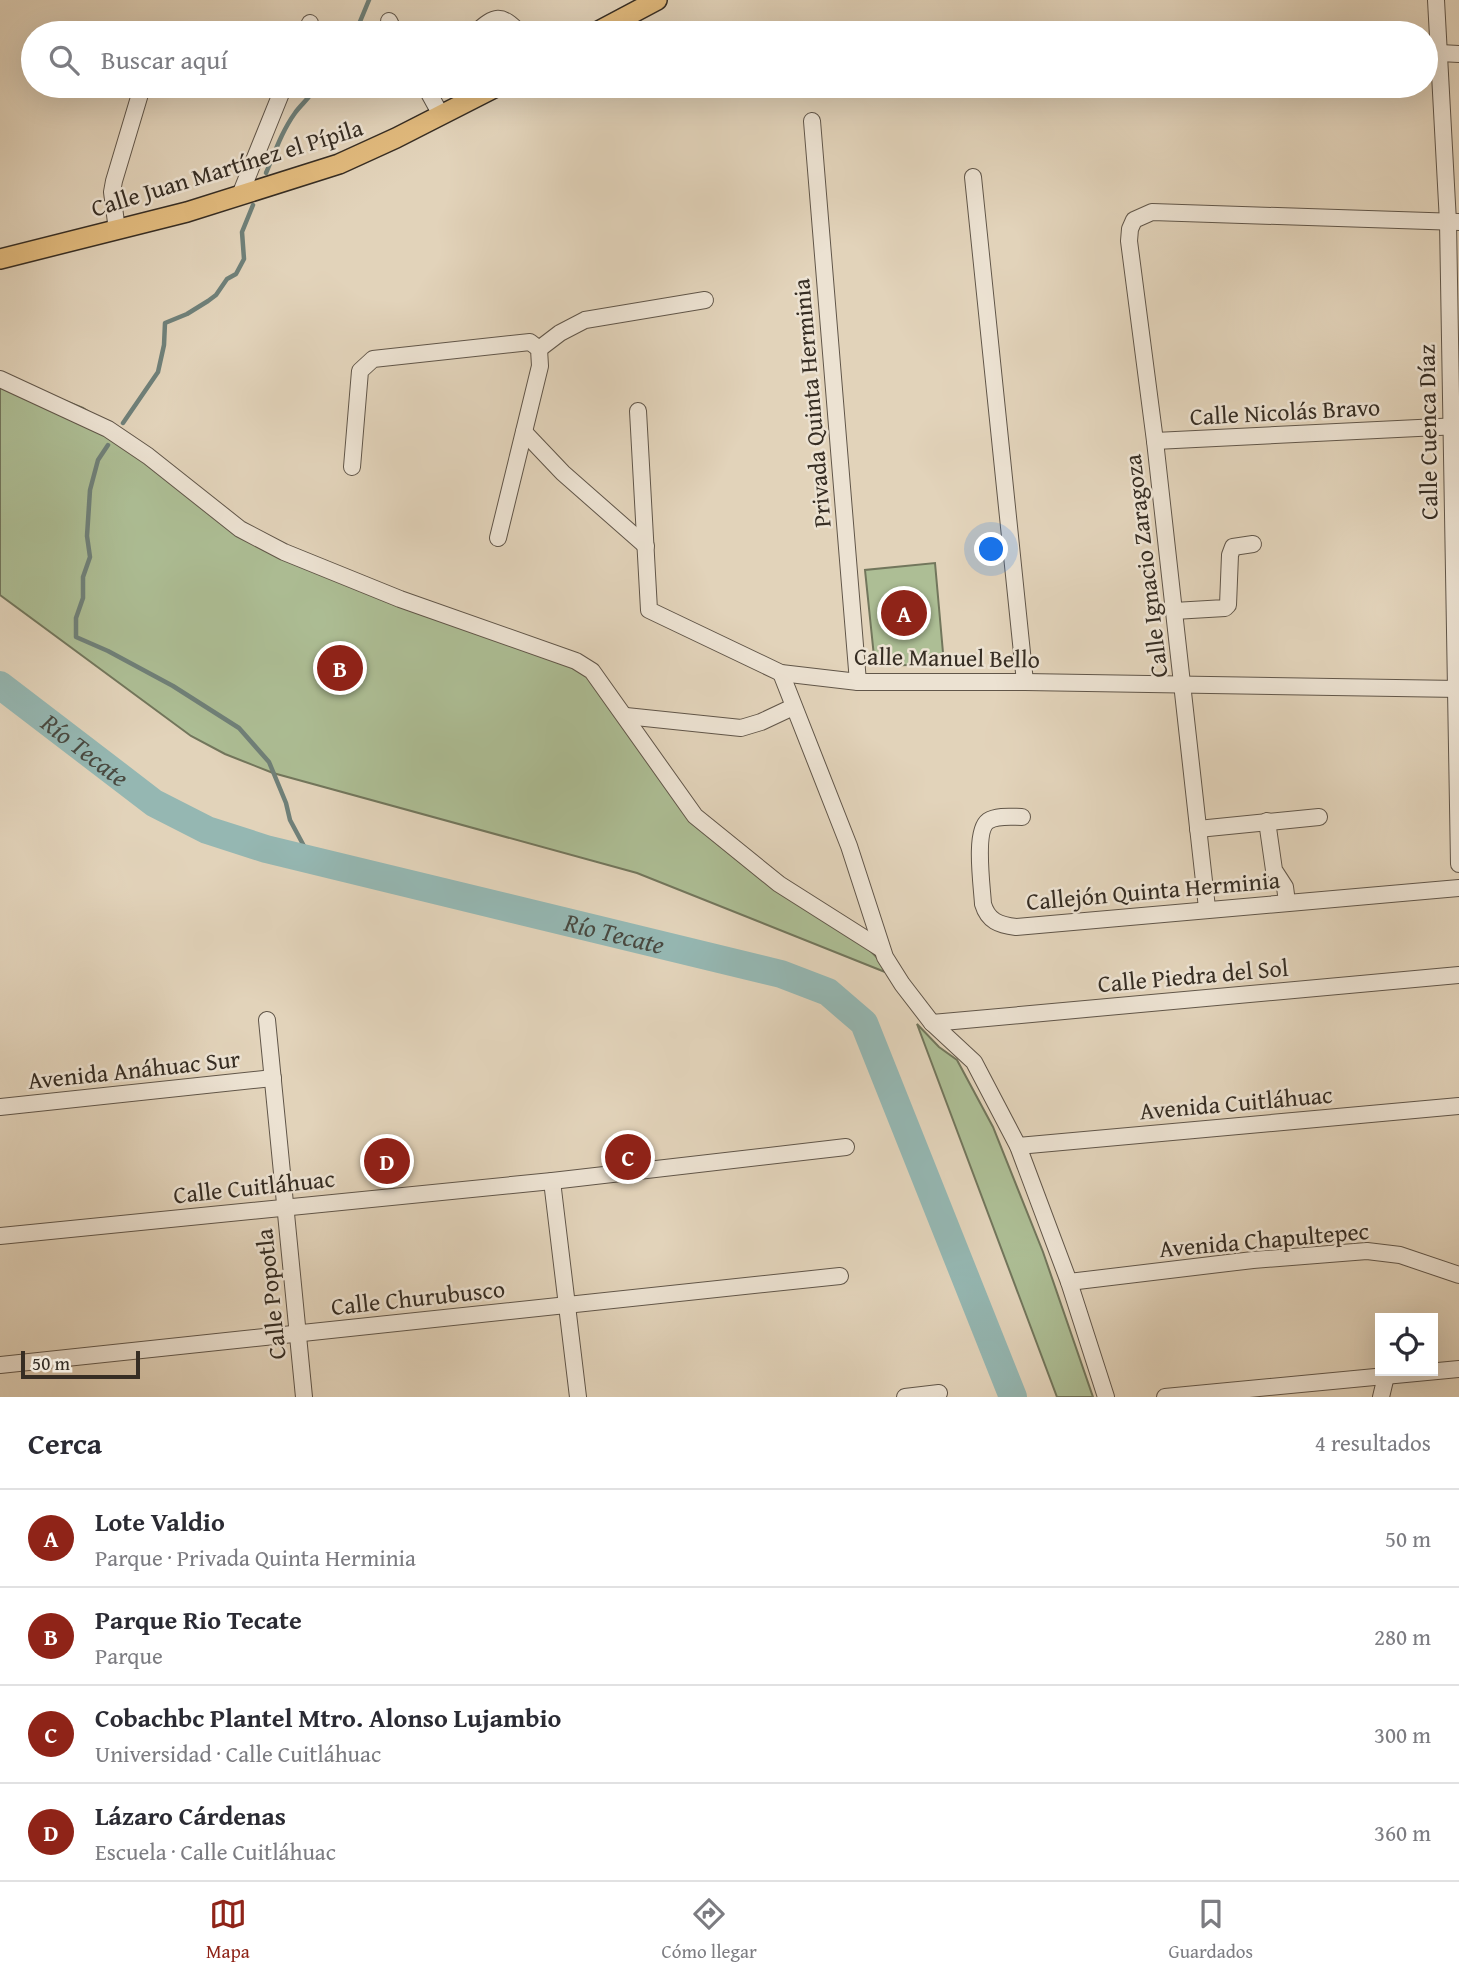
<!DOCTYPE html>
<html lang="es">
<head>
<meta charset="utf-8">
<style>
  :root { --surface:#fff; --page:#f2f2f3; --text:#2b2b33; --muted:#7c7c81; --line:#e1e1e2; --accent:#8f2418 }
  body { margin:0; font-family:"Gentium Book Plus",serif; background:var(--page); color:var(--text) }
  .controls { position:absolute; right:21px; bottom:21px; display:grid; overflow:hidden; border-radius:0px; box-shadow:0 7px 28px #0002 }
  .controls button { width:63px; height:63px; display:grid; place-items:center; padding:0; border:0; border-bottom:2px solid var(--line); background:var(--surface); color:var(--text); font:35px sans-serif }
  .scale { position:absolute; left:21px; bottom:18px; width:119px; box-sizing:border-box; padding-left:7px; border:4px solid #362d23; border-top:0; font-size:19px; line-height:24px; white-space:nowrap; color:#362d23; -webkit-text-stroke:5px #ece2d2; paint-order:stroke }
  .you { position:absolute; left:992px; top:550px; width:24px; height:24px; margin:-18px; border:5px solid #fff; border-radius:50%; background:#1a73e8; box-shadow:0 0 0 10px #1a73e833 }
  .badge { display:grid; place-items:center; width:46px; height:46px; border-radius:50%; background:var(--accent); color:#fff; font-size:23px; font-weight:700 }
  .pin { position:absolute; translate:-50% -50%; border:4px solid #fff; box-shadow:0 2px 7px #0006 }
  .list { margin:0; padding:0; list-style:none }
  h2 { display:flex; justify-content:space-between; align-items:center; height:91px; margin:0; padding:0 28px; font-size:30px }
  h2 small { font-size:23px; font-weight:400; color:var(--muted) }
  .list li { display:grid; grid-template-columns:46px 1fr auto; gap:21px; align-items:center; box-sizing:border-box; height:98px; padding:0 28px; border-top:2px solid var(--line) }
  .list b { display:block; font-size:26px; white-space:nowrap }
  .list p { margin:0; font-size:23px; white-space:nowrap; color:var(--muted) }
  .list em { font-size:23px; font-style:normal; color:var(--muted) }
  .icon { flex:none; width:38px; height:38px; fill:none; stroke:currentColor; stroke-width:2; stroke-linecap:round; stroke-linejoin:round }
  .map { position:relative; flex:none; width:1459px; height:1397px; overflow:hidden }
  .search { position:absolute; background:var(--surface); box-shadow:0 7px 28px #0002; left:21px; right:21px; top:21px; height:77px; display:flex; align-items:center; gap:18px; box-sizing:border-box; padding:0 24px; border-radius:38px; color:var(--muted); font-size:26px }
  .sheet { height:483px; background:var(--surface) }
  nav { display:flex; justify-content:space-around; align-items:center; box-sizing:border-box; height:98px; border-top:2px solid var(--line); background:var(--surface); font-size:19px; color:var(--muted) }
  nav a { display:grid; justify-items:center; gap:4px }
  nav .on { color:var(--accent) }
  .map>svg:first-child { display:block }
  .green { fill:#adbe95; stroke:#72765c; stroke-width:2 }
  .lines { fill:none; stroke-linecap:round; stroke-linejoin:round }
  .stream { stroke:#6f8079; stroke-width:4.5 }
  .river { stroke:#95b7b2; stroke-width:28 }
  .minor-casing { stroke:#615649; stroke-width:18 }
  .major-casing { stroke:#362d23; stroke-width:22 }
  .minor { stroke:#ece2d2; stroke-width:16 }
  .major { stroke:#e1ba7d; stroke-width:19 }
  .labels { text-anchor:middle; stroke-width:5; stroke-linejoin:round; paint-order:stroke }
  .street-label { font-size:24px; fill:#362d23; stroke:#ece2d2 }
  .water-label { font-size:26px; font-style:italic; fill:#494940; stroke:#ece2d2 }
</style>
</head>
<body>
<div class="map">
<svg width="1459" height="1397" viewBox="0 0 1459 1397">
  <rect width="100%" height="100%" fill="#e2d3ba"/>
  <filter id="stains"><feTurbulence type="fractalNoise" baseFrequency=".00286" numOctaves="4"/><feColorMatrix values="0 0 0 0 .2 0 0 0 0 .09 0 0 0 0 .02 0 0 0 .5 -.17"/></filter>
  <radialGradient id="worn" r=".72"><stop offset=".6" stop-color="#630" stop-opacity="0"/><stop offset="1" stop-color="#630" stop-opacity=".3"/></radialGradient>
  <g class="green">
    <polygon points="0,375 83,408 153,455 223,514 287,553 597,677 669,790 853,933 895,976 637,873 273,773 225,754 191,736 0,595"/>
    <polygon points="935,563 944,664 875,666 865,570"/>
    <polygon points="917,1024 939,1047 957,1060 993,1127 1043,1252 1093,1397 1057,1397"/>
  </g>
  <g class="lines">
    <g class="stream">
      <polyline points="347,33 359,24 369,0"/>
      <path d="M266 173C275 152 282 131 295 113 302 103 311 98 314 86"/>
      <polyline points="123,423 158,372 164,345 165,323 187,314 208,301 216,295 227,279 236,274 244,259 242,232 253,205"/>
      <polyline points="108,445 98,460 90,490 87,536 90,557 83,577 83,598 76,618 76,637 108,651 173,686 239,728 269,762 286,803 290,820 305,848 316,861"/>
    </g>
    <path class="river" id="s1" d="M0 685 154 803 207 830 266 849 781 974 828 992 864 1023 1013 1397"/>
    <g class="minor-casing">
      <g id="minor">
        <polyline points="1436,0 1448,222 1459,864"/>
        <polyline points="389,21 395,33"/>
        <polyline points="306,33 310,23"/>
        <path d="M475 33C496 15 500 13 520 33"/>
        <polyline points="1440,53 1459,54"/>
        <polyline points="425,86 441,115"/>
        <polyline points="812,121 858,682"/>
        <polyline points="973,177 1025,682"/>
        <polyline points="240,195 284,86"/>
        <polyline points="117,230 112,192 114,181 140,94"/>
        <polyline points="539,349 560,333 585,320 705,300"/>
        <polyline points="0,379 108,429 148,456 240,529 284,552 400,599 576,661 592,671 695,816 779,884 880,948"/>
        <polyline points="638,411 649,610 781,673 858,682 1025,682 1459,689"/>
        <polyline points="524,432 563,473 646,546"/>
        <polyline points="1155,441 1459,426"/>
        <polyline points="352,467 360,371 373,359 530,342 539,349 540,366 498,538"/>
        <polyline points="1174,611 1225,608 1228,605 1230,555 1233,547 1253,544"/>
        <polyline points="781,673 849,846 885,957 902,984 932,1023 974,1062 1018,1146 1069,1282 1106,1397"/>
        <polyline points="626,716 741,728 761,722 793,707"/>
        <path d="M1022 817C1013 817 997 815 988 821 974 831 982 886 983 904 988 921 999 925 1016 927L1459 888"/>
        <polyline points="1267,821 1274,870 1285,887 1287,902"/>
        <polyline points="1198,829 1319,817"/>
        <polyline points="1207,908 1155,441 1129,241 1130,229 1134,220 1152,212 1459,222"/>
        <polyline points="267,1020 304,1397"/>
        <polyline points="932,1023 1459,975"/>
        <polyline points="0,1107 273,1078"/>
        <polyline points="1018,1146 1459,1106"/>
        <polyline points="552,1181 578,1397"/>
        <polyline points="0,1236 552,1181 846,1147"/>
        <polyline points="1069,1282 1253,1260 1367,1251 1400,1255 1459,1275"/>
        <polyline points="0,1365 840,1276"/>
        <polyline points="905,1397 939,1393"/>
        <polyline points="1165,1397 1459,1369"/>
        <polyline points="1381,1397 1386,1376"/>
      </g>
    </g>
    <g class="major-casing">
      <g id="major">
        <polyline points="595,33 657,0"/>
        <polyline points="0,259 187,212 339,164 396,138 498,86"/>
      </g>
    </g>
    <use href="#minor" class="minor"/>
    <use href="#major" class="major"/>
  </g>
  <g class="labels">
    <g class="street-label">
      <text transform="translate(227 168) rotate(-17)" y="8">Calle Juan Martínez el Pípila</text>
      <text transform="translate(812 403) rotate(-95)" y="8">Privada Quinta Herminia</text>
      <text transform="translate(1285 412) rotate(-3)" y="8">Calle Nicolás Bravo</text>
      <text transform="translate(1428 432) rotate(-91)" y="8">Calle Cuenca Díaz</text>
      <text transform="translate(1146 566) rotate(-97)" y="8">Calle Ignacio Zaragoza</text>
      <text transform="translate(947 658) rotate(1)" y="8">Calle Manuel Bello</text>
      <text transform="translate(1153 891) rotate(-5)" y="8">Callejón Quinta Herminia</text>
      <text transform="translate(1193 976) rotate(-5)" y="8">Calle Piedra del Sol</text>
      <text transform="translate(134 1070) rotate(-6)" y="8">Avenida Anáhuac Sur</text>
      <text transform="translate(1236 1103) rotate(-5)" y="8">Avenida Cuitláhuac</text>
      <text transform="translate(254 1187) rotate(-6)" y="8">Calle Cuitláhuac</text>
      <text transform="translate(1264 1240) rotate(-5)" y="8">Avenida Chapultepec</text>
      <text transform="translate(271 1294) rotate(-96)" y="8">Calle Popotla</text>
      <text transform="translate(418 1298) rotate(-6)" y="8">Calle Churubusco</text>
    </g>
    <g class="water-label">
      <text dy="9" stroke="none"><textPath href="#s1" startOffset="107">Río Tecate</textPath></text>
      <text dy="9" stroke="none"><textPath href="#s1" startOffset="674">Río Tecate</textPath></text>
    </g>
  </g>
  <rect width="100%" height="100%" filter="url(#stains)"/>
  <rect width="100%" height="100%" fill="url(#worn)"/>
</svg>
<div class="controls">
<button><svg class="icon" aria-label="locate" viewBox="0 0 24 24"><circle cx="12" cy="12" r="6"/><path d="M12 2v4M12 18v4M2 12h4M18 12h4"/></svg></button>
</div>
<div class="scale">50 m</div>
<div class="you"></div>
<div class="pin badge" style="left:904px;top:613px">A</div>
<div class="pin badge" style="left:340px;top:668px">B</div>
<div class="pin badge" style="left:628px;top:1157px">C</div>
<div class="pin badge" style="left:387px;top:1161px">D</div>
<div class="search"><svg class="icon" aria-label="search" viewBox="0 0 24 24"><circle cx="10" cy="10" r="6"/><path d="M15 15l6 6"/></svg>Buscar aquí</div>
</div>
<section class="sheet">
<h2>Cerca<small>4 resultados</small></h2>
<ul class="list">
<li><span class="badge">A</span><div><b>Lote Valdio</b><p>Parque · Privada Quinta Herminia</p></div><em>50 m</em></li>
<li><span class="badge">B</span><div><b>Parque Rio Tecate</b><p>Parque</p></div><em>280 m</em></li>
<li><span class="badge">C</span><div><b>Cobachbc Plantel Mtro. Alonso Lujambio</b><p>Universidad · Calle Cuitláhuac</p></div><em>300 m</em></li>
<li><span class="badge">D</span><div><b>Lázaro Cárdenas</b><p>Escuela · Calle Cuitláhuac</p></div><em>360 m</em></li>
</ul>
</section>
<nav>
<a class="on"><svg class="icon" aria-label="map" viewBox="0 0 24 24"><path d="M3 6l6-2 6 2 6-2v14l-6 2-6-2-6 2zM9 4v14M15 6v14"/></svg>Mapa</a>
<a><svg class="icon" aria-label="directions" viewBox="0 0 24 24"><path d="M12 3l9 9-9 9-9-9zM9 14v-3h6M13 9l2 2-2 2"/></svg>Cómo llegar</a>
<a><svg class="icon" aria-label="saved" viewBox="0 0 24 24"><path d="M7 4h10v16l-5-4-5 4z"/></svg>Guardados</a>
</nav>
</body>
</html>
